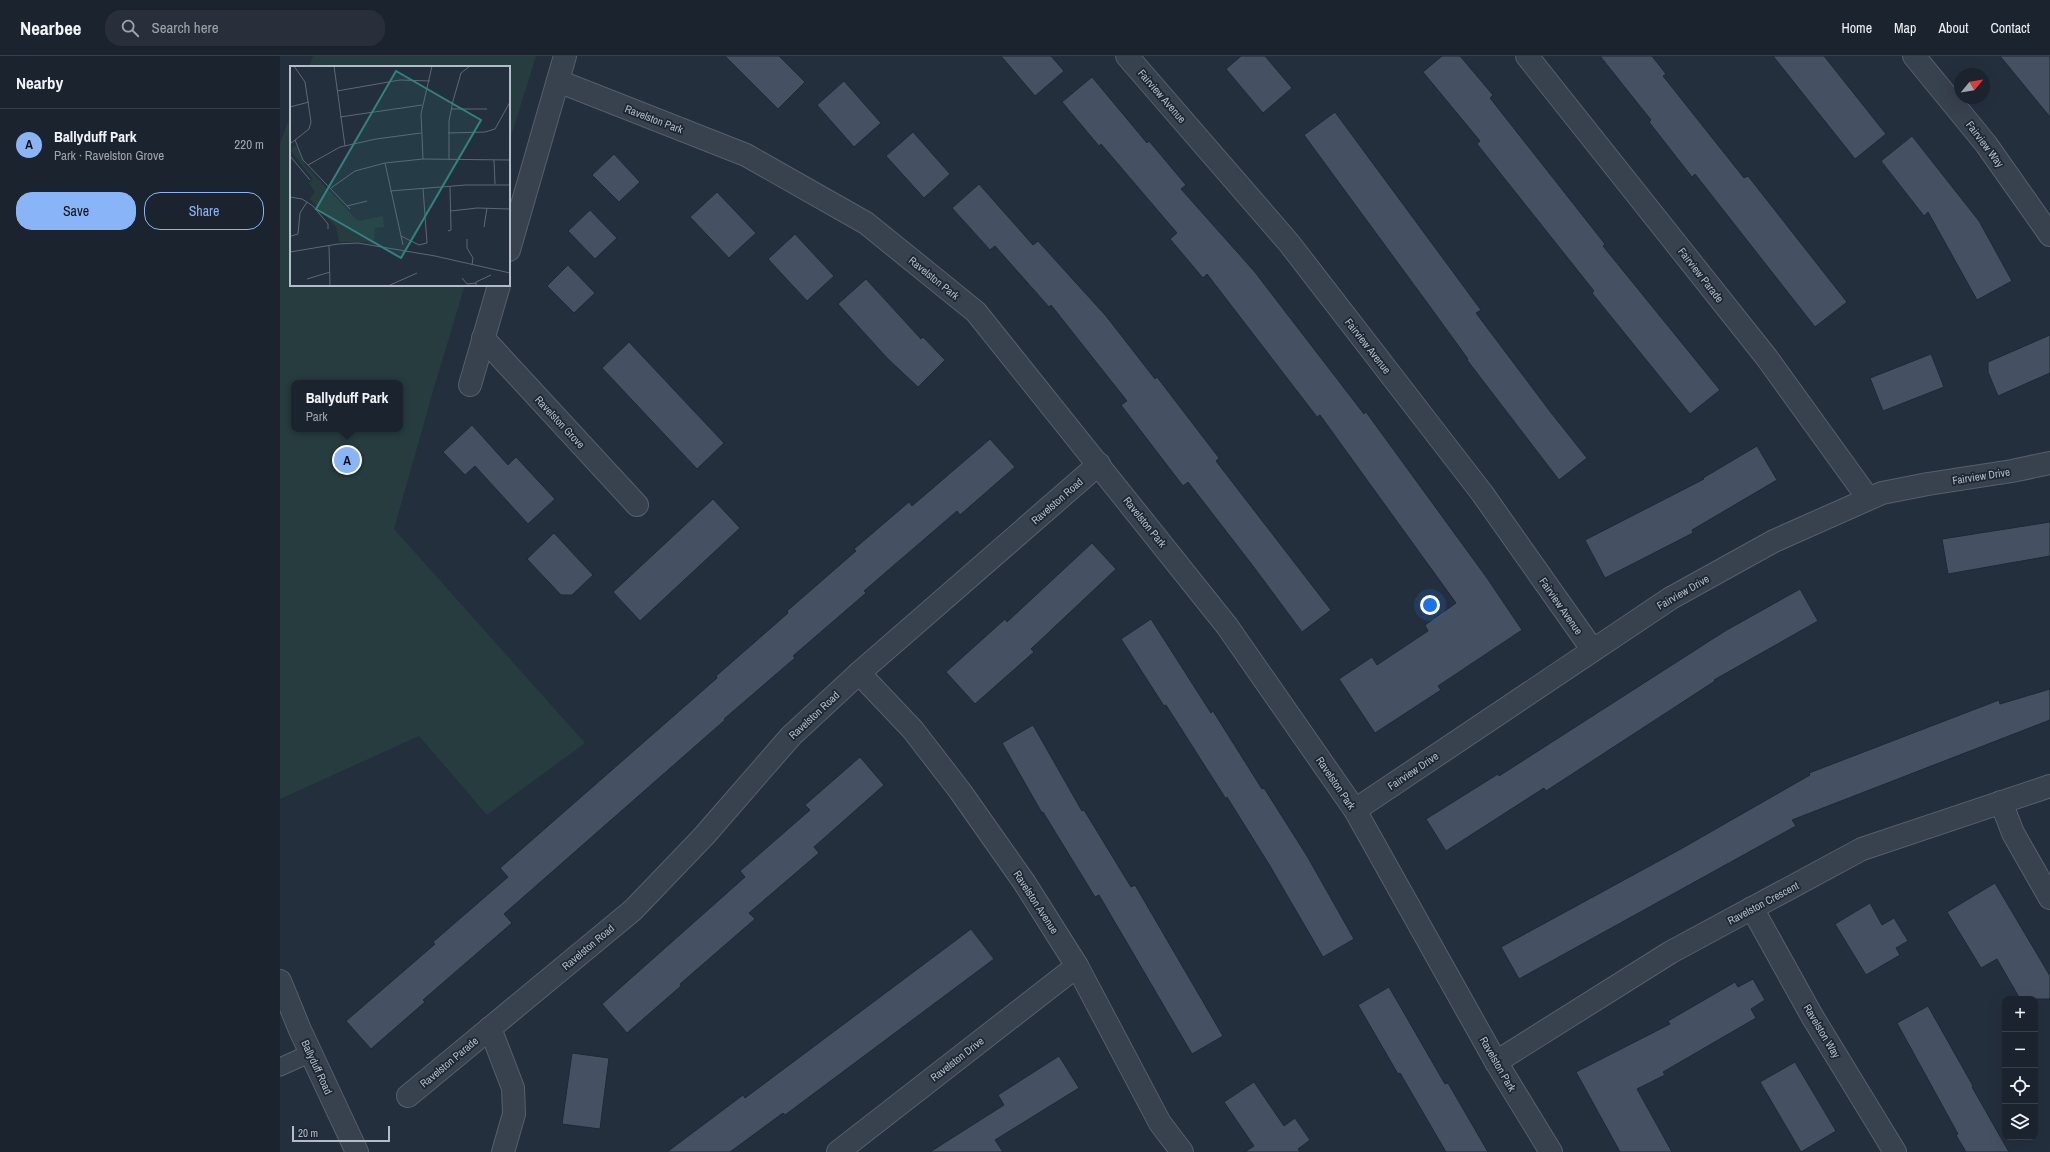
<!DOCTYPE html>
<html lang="en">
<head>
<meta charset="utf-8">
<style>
  :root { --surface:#1b232e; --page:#282f3a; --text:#f1f3f6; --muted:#a0a4aa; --line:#39404a; --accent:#8ab4f8 }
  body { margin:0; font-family:"Archivo Narrow",sans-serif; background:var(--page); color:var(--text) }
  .controls { position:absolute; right:12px; bottom:12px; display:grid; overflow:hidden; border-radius:8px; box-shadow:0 4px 16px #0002 }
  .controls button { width:36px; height:36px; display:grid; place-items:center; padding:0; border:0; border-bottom:1px solid var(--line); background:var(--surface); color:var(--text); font:20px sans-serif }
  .compass { position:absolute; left:1674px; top:12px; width:36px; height:36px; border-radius:50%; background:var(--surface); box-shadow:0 4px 16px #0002; rotate:60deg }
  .scale { position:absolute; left:12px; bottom:10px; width:98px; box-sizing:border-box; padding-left:4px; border:2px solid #b4bcc9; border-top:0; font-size:11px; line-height:14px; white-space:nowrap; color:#b4bcc9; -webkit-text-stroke:3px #1d2633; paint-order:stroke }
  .you { position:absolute; left:1150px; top:549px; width:14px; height:14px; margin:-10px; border:3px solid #fff; border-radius:50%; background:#1a73e8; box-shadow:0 0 0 6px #1a73e833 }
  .badge { display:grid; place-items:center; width:26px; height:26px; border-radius:50%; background:var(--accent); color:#111; font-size:13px; font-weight:700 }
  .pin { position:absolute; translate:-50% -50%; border:2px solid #fff; box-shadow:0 1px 4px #0006 }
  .popup { position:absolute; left:11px; top:324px; width:112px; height:52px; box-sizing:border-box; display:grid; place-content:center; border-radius:8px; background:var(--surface); filter:drop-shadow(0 1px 3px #0005); font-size:13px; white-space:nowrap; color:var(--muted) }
  .popup b { font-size:15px; color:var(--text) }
  .popup::after { content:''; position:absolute; left:50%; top:100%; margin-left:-8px; border:8px solid transparent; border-top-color:var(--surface) }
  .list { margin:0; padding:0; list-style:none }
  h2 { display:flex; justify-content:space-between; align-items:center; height:52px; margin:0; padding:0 16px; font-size:17px }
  h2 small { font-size:13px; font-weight:400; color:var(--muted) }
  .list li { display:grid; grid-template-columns:26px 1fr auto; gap:12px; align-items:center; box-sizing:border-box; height:72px; padding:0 16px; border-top:1px solid var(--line) }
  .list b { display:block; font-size:15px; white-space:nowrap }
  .list p { margin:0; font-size:13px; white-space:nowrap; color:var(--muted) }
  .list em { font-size:13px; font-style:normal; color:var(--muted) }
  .actions { display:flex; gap:8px; padding:12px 16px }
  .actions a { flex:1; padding:9px 0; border:1px solid var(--accent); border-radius:16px; text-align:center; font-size:14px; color:var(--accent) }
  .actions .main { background:var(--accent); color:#111 }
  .icon { flex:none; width:22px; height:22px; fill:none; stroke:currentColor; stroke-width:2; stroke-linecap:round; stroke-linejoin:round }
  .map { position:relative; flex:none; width:1770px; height:1096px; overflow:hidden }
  header { display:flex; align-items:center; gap:24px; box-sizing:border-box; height:56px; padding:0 20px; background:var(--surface); border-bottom:1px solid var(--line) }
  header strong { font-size:19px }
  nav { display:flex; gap:22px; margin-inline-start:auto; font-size:14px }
  .search { width:280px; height:36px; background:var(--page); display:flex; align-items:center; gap:10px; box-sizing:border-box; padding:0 14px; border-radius:16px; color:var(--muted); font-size:15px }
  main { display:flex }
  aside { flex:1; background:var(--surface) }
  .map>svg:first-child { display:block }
  .green { fill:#263c3f; fill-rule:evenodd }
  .building { fill:#455162; stroke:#1f2835 }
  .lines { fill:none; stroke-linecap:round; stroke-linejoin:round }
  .lane-casing { stroke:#565f6c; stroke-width:19 }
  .street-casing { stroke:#565f6c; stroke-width:24 }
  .lane { stroke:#38414e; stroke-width:17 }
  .street { stroke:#38414e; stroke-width:22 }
  .labels { text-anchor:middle; stroke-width:3.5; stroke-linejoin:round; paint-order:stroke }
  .street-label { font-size:11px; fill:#b4bcc9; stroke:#1d2633 }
  .inset-road { fill:none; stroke:#5e6776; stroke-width:1 }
  .view { fill:#308480; fill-opacity:0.15; stroke:#308480; stroke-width:2 }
  .inset-edge { fill:none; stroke:#b4bcc9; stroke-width:2 }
</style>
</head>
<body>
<header>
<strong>Nearbee</strong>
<div class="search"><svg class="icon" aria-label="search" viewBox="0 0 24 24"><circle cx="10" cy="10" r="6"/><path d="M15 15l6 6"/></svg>Search here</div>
<nav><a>Home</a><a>Map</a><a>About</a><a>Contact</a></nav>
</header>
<main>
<aside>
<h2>Nearby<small></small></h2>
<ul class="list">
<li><span class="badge">A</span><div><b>Ballyduff Park</b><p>Park · Ravelston Grove</p></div><em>220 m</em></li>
</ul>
<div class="actions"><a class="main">Save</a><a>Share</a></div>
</aside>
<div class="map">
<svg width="1770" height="1096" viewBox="0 0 1770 1096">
  <rect width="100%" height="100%" fill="#242f3e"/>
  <g class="green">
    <polygon points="33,0 256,0 229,87 229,11 29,11"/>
    <path d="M11 58V229H185L153 335 114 473 305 687 207 759 139 680 0 743V88ZM14 327H120V373H14Z"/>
  </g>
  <g class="building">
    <polygon points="445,0 499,0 525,26 498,53"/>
    <polygon points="721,0 771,0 784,15 755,40"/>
    <polygon points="961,0 985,0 1012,32 983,57 946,13"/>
    <polygon points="1162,0 1180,0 1213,39 1210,42 1325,188 1323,190 1440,334 1410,358 1312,237 1314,235 1197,88 1200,85 1143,16"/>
    <polygon points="1320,0 1372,0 1386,18 1383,20 1464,122 1468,120 1567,246 1535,271 1415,118 1412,121 1369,66 1371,64"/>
    <polygon points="1493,0 1544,0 1606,78 1575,103"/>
    <polygon points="1720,0 1770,0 1770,61"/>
    <polygon points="812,21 867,87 869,85 906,129 901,133 974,215 1084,358 1086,356 1207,522 1242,574 1158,630 1161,634 1095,677 1059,623 1092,601 1097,609 1148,575 1145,569 1176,547 1040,359 1037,361 927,218 923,222 890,183 897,177 821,88 819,90 782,46"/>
    <polygon points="564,25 601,67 574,91 537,49"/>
    <polygon points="1055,56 1201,254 1196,257 1272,358 1307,402 1279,424 1187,304 1188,303 1151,252 1024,79"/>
    <polygon points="633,76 670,118 644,142 606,100"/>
    <polygon points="1632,80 1699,165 1732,225 1697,244 1648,156 1644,160 1601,105"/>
    <polygon points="334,98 360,126 339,146 312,119"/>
    <polygon points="699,128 753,189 758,185 826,260 875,323 877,321 939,402 936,405 1051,554 1022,576 973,510 908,426 903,430 841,349 847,345 771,249 769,251 715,190 710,194 672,152"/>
    <polygon points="437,136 476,177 449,202 410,161"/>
    <polygon points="310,154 337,182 315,203 288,175"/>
    <polygon points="515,178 554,220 527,245 488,203"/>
    <polygon points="288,209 315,237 294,257 267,230"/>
    <polygon points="586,223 641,283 643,281 665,304 638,331 608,303 558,248"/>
    <polygon points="1770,279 1770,317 1718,340 1708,316 1708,306"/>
    <polygon points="349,286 444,387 417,413 322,312"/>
    <polygon points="1651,298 1664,331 1603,355 1590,322"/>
    <polygon points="192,369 228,409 236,401 275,443 248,468 195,410 185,419 163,396"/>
    <polygon points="710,383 735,411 680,459 677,455 584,535 586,537 513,600 515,602 444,663 445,664 224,858 232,867 143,944 145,946 91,993 66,965 155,888 153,886 228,821 220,812 437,622 436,620 508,557 507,555 576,495 574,493 629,446 632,450"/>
    <polygon points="1477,390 1497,424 1412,474 1413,477 1325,522 1305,484 1424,423 1423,422"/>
    <polygon points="433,443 460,472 360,565 333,536"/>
    <polygon points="1770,466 1770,500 1668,518 1662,483"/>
    <polygon points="274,477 313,519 292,539 281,539 247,503"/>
    <polygon points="812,487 836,513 751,593 754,596 695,648 666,616 725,563 727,566"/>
    <polygon points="1520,533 1538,565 1434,624 1435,625 1266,735 1264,732 1166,795 1146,763 1218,718 1219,720 1445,575"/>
    <polygon points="871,563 931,657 933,655 982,733 984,732 1027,800 1074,883 1043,901 990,810 947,741 946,743 886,649 884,650 841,583"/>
    <polygon points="1770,633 1770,664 1512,764 1516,770 1239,923 1221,891 1399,794 1530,719 1529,717 1719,644 1720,648"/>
    <polygon points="753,669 802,755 804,754 851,831 855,829 943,980 912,998 819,839 815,841 763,756 762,757 722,687"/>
    <polygon points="580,701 604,729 534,791 539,797 469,857 475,863 400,928 401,930 347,977 322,948 465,821 460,815 530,754 525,749"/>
    <polygon points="1715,827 1770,920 1770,943 1740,943 1717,903 1701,912 1667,856"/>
    <polygon points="1590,847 1602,869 1614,862 1628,885 1616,892 1620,899 1586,919 1555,868"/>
    <polygon points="691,873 714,903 505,1059 503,1057 450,1096 387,1096 463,1039 465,1042"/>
    <polygon points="1473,923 1485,944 1471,953 1476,962 1383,1016 1385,1019 1357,1033 1392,1096 1340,1096 1296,1016 1390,968 1388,965 1455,926 1458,931"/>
    <polygon points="1109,931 1165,1028 1168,1027 1208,1096 1166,1096 1120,1017 1118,1018 1078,949"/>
    <polygon points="1648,950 1693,1030 1692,1031 1729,1096 1686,1096 1676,1079 1678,1078 1617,967"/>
    <polygon points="292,997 329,1002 320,1073 282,1068"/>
    <polygon points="779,1000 799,1032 715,1084 723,1096 650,1096 724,1049 718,1039"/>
    <polygon points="1515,1006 1556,1075 1521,1096 1480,1026"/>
    <polygon points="974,1026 1004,1070 1015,1062 1030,1084 1018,1093 1020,1096 965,1096 974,1090 944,1046"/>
  </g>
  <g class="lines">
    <g class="lane-casing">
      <polyline id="lane" points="0,1011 31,997"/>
    </g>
    <g class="street-casing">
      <g id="street">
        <polyline points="847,0 1009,187 1202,437 1312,593"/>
        <polyline points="1247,0 1487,302 1588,442"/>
        <polyline points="1634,0 1706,88 1770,179"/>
        <polyline points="278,25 466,99 586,167 696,256 947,570 1075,754 1216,1006 1271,1096"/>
        <polyline points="229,194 285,0"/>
        <polyline points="203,282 357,449"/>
        <polyline points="190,329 219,229"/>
        <polyline points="579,617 633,674 680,735 744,826 797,910 880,1067 902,1096"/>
        <polyline points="1721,746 1733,777 1770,842"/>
        <polyline points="1075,754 1391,542 1494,485 1602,437 1648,428 1732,415 1770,407"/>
        <polyline points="1472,852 1532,960 1615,1096"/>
        <polyline points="0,925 20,974 77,1096"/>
        <polyline points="210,972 233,1032 234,1058 223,1096"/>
        <polyline points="1216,1006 1391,896 1582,793 1770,730"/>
        <polyline points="128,1040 353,854 424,780 511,680 579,617 819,408"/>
        <polyline points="558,1096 797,910"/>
      </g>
    </g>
    <use href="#lane" class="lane"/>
    <use href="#street" class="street"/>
  </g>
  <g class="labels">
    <g class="street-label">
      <text transform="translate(882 40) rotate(49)" y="4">Fairview Avenue</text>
      <text transform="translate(374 63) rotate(21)" y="4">Ravelston Park</text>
      <text transform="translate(1705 88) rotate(53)" y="4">Fairview Way</text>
      <text transform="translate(1421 219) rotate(52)" y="4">Fairview Parade</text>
      <text transform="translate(654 222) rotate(39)" y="4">Ravelston Park</text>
      <text transform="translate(1088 290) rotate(52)" y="4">Fairview Avenue</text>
      <text transform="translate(280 366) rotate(47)" y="4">Ravelston Grove</text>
      <text transform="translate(1701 420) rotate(-9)" y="4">Fairview Drive</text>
      <text transform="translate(777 445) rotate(-41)" y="4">Ravelston Road</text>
      <text transform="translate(865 466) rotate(51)" y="4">Ravelston Park</text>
      <text transform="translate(1403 536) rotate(-30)" y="4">Fairview Drive</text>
      <text transform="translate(1281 550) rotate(55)" y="4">Fairview Avenue</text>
      <text transform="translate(534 659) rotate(-43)" y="4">Ravelston Road</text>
      <text transform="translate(1133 715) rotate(-34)" y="4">Fairview Drive</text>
      <text transform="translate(1056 727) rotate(56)" y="4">Ravelston Park</text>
      <text transform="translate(756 846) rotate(57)" y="4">Ravelston Avenue</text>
      <text transform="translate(1483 847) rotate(-28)" y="4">Ravelston Crescent</text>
      <text transform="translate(308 891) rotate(-40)" y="4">Ravelston Road</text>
      <text transform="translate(1542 975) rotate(59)" y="4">Ravelston Way</text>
      <text transform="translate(677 1003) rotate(-38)" y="4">Ravelston Drive</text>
      <text transform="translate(169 1006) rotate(-40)" y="4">Ravelston Parade</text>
      <text transform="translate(1218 1008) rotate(60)" y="4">Ravelston Park</text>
      <text transform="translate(37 1011) rotate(65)" y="4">Ballyduff Road</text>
    </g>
  </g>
  <g transform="translate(10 10)">
    <rect width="220" height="220" fill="#242f3e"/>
    <path d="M3 80 7 81 15 99 68 155 93 150 94 161 85 162 84 179 74 176H49L46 161 20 133 25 126 19 117 23 113 1 85Z" fill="#263c3f"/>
    <path class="inset-road" d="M44 0 55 80M47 25 110 14 140 15M0 41 19 36M161 43H197M50 51 132 39M158 67 195 66 205 63 220 36M5 74 13 94 60 143M0 78 19 63 21 56 15 16 4 0M0 90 20 114M133 93 131 48 142 0M159 93V55L163 35 171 7 180 0M204 94 205 118M95 97 113 179M18 99 50 81 86 73 131 67M41 122 65 105 95 97 133 93 220 94M100 125 176 119H220M0 131 12 133 23 140 38 158V163M57 140 77 135M161 145 187 142 220 143M194 161 197 142M158 165 161 164 160 121M1 170 8 168 10 147 17 136M111 170 129 179 137 177 133 122M177 173V182L183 192 182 199M39 179 40 220M0 186 48 178 68 177 145 190 220 207M172 212 177 218 186 217M17 213 40 206M98 220 127 207M186 220V216L201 209"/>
    <path class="view" d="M106 5 191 54 111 192 26 143Z"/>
    <rect width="220" height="220" class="inset-edge"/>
  </g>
</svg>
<div class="controls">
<button>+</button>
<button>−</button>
<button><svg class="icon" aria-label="locate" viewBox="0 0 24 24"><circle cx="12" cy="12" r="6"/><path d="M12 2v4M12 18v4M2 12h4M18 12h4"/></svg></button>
<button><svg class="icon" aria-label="layers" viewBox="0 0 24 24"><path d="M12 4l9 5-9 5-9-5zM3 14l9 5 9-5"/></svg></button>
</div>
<svg class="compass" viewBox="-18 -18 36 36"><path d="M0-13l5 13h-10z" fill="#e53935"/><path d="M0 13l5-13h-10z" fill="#a0a4aa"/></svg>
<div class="scale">20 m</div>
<div class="you"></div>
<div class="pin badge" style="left:67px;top:404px">A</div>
<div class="popup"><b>Ballyduff Park</b>Park</div>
</div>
</main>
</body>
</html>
